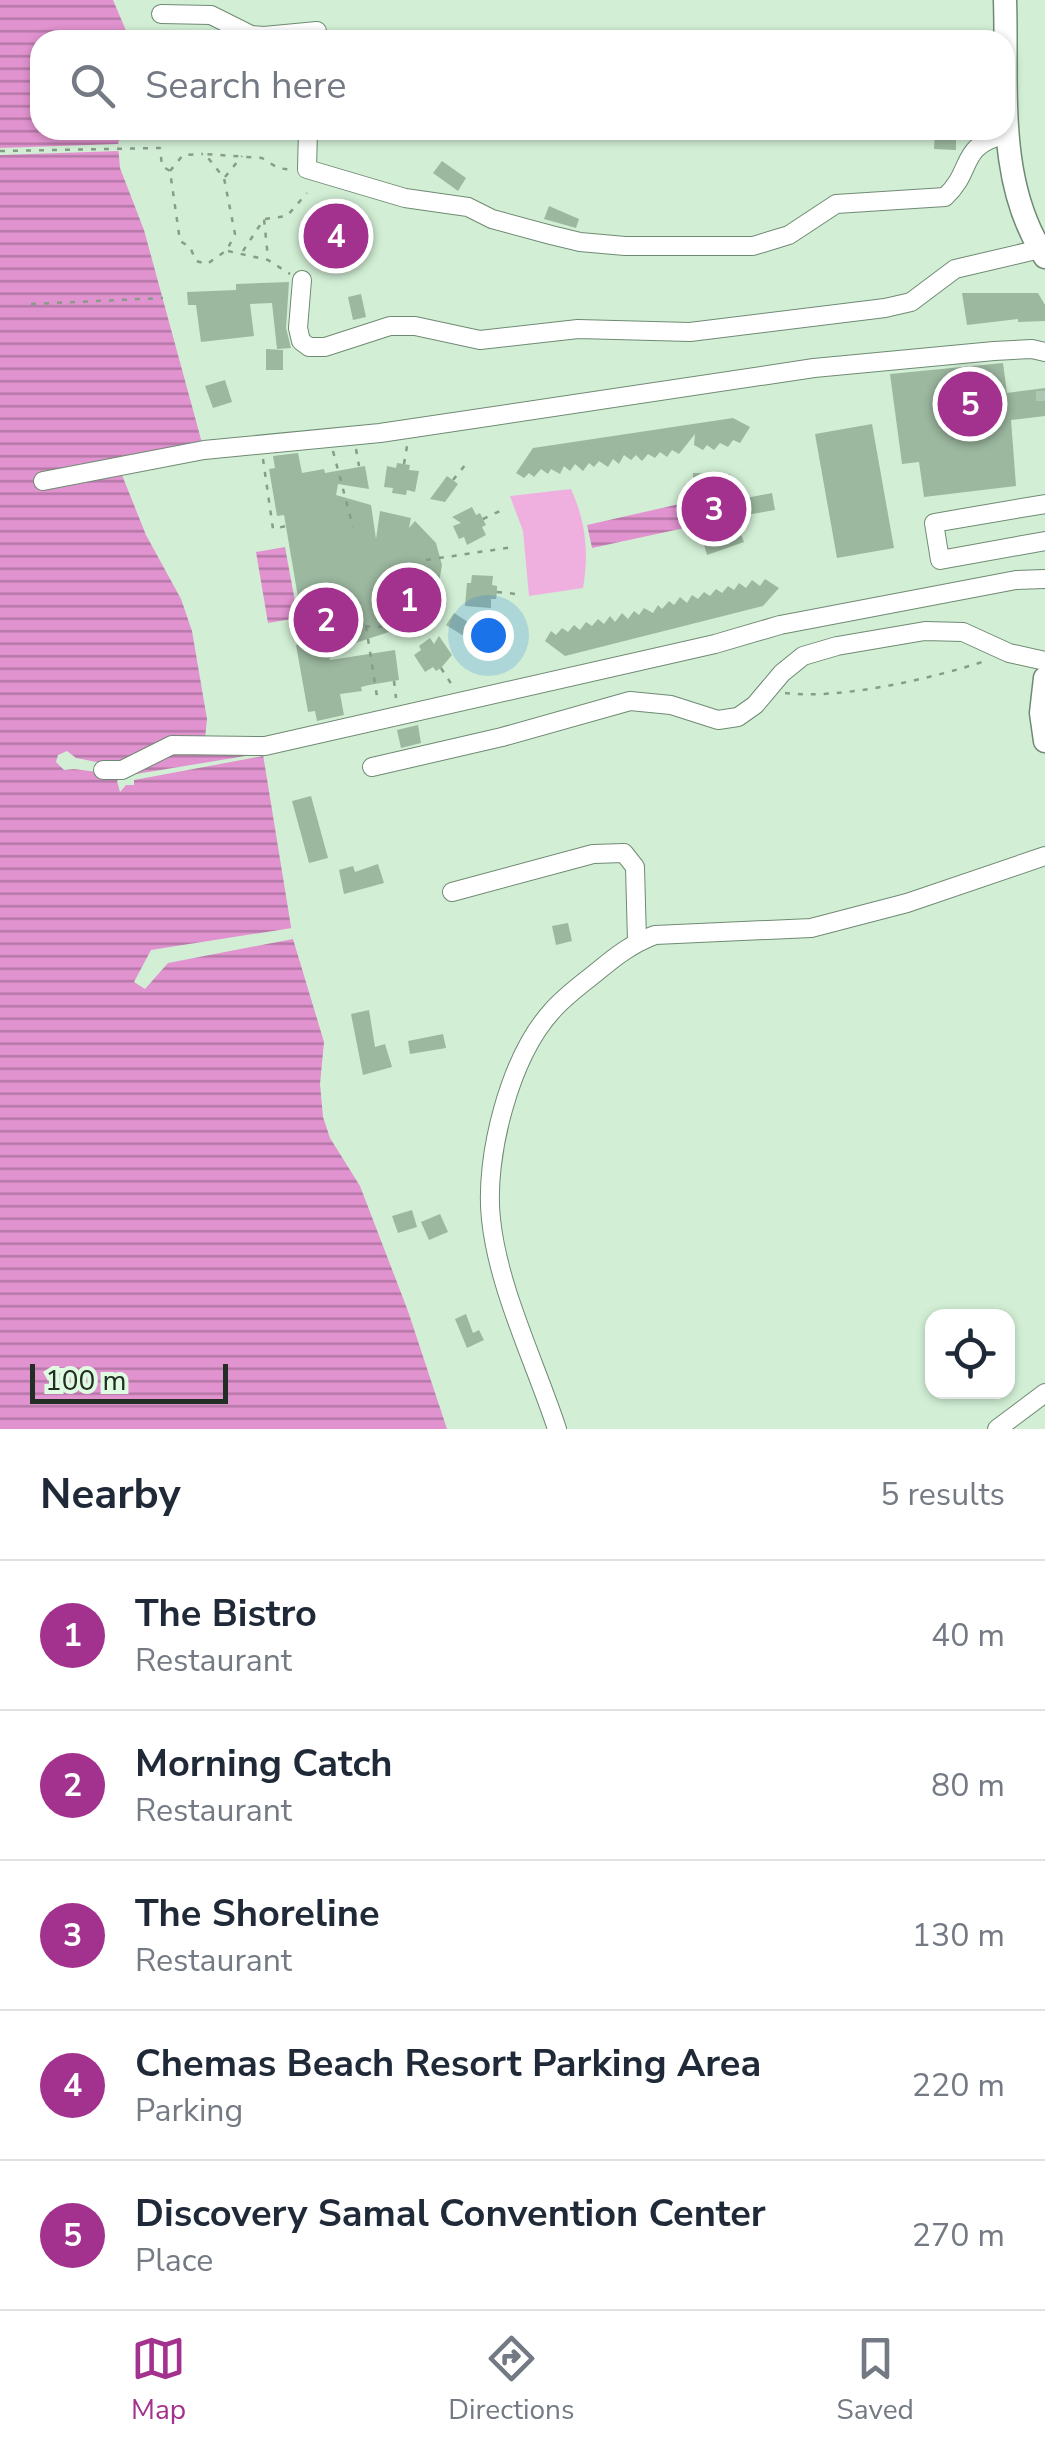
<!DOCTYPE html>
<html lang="en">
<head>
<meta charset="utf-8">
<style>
  :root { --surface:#fff; --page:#f2f2f3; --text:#1f2937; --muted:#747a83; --line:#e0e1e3; --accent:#a3328f }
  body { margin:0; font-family:"Nunito Sans",sans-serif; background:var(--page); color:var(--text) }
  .controls { position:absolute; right:30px; bottom:30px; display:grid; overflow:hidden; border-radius:20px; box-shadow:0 2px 8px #0004 }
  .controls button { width:90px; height:90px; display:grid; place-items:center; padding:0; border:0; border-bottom:2px solid var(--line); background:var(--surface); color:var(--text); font:50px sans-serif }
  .scale { position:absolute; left:30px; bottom:25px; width:198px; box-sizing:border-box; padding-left:10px; border:5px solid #222d23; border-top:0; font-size:28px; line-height:35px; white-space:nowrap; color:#222d23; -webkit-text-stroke:8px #dffce2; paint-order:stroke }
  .you { position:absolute; left:488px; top:635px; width:35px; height:35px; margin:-25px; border:8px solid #fff; border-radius:50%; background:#1a73e8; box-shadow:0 0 0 15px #1a73e833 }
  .badge { display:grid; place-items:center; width:65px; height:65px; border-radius:50%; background:var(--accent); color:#fff; font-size:32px; font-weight:700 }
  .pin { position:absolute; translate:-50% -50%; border:5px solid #fff; box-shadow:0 2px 10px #0006 }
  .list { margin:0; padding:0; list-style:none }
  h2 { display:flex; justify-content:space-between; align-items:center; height:130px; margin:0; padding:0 40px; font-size:42px }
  h2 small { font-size:32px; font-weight:400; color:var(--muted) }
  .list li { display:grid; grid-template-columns:65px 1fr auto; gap:30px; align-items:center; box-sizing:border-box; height:150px; padding:0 40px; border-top:2px solid var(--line) }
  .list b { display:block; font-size:38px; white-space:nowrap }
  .list p { margin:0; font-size:32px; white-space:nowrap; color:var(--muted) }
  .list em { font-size:32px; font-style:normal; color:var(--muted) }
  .icon { flex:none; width:55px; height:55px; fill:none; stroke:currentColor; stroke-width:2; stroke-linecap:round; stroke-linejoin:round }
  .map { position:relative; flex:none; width:1045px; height:1429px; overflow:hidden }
  .search { position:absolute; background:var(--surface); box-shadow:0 2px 8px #0004; left:30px; right:30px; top:30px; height:110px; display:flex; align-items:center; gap:25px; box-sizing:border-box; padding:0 35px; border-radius:30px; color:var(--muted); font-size:38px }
  .sheet { height:880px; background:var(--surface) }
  nav { display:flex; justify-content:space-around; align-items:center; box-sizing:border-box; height:140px; border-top:2px solid var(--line); background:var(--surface); font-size:28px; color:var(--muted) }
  nav a { display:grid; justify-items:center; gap:5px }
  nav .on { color:var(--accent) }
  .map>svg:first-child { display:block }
  .green { fill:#efb0e0 }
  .water { fill:url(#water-rules) }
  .pier { fill:#d2efd5 }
  .building { fill:#9cb89f }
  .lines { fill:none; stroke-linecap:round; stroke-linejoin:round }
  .minor-tunnel { stroke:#afc8b1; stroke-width:18; stroke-dasharray:18 9; stroke-linecap:butt }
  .minor-casing { stroke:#6f8a73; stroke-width:20 }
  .major-casing { stroke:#6f8a73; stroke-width:25 }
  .path { stroke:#879c89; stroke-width:2.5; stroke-dasharray:5 8; stroke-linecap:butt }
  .minor { stroke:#fff; stroke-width:18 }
  .major { stroke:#fff; stroke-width:22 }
</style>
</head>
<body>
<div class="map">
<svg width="1045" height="1429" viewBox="0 0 1045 1429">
  <defs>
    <pattern id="water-rules" width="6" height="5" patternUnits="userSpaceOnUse" patternTransform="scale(2.5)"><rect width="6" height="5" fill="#e193cf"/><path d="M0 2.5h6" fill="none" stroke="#b678a8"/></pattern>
  </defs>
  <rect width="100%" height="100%" fill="#d2efd5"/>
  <path class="green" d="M571 489C586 522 589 553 583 588L529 596 523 531 510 496Z"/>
  <g class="water">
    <polygon points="0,0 113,0 130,40 40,40 40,130 122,130 118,144 120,168 144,230 205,454 120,470 146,535 181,599 192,631 207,719 205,739 261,742 293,939 324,1042 320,1084 323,1117 330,1138 360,1186 408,1311 447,1429 0,1429"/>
    <polygon points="684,503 689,527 592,548 587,525"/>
    <polygon points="285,547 298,618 268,623 256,552"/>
  </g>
  <g class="pier">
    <polygon points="118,144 119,151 0,155 0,148"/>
    <polygon points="174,739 261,742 263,756 134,780 134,785 126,785 120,792 117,781 124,776 258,754 177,746 161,760 153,760 120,775 74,769 64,770 56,762 58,755 67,751 76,758 117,766"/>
    <polygon points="292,928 293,939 168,963 145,989 134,982 151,950"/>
  </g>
  <g class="building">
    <polygon points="935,134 956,134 956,150 934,149"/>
    <polygon points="442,161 466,178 458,191 433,173"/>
    <polygon points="549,206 579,219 576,228 544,219"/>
    <polygon points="340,244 341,258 308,260 307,246"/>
    <polygon points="289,282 286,328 291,348 277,349 272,303 250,304 254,336 201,342 196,305 188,305 187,292 236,290 236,284"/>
    <polygon points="962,293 1038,293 1045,305 1045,321 1018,322 1018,319 967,325"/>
    <polygon points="361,294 366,317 353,320 348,297"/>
    <polygon points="266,349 283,350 283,370 266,370"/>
    <polygon points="1003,363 1007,393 1045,388 1045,416 1011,420 1016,486 924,497 919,462 902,464 890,374"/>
    <polygon points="225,380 232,402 213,408 205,386"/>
    <polygon points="733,418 750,427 740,443 733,440 728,447 720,443 714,450 707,445 703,450 694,445 695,434 679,454 672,450 667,457 660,452 655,458 648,454 642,461 636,455 631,460 624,455 619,464 613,459 608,467 599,461 594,467 589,463 583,471 575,464 570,471 564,466 560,474 551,469 548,474 541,469 534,477 529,473 524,478 516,473 533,448"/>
    <polygon points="872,424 894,548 837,558 815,434"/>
    <polygon points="298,453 302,473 324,469 325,473 365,466 369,489 338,484 336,495 371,505 376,539 380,511 411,518 409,528 415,521 436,543 442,565 438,589 425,612 420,609 423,613 419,618 396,630 390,621 392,631 328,652 330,660 395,650 399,680 369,685 361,687 362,691 340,694 344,715 317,721 315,711 308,712 296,645 306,644 284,515 277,516 269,469 275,468 273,456"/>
    <polygon points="397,463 410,465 409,470 419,471 415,492 407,490 406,495 392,493 393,488 384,487 387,466 396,468"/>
    <polygon points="693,473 730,474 731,501 772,493 775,510 734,517 744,542 707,555 693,507"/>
    <polygon points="447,476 458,484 445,502 430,499"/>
    <polygon points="472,507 476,515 480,513 486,525 482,527 486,535 467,545 464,537 459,539 453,526 461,523 452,517"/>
    <polygon points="472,575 493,576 492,585 497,586 497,592 496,599 491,599 491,608 465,606 467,583 471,583"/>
    <polygon points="765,579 779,588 763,606 565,656 545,641 551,631 556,635 562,628 568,632 574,625 580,630 586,622 592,626 598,619 604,624 610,616 615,622 622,613 628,619 634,611 639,615 644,608 653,613 658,605 662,609 669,601 674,605 680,597 687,603 692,595 698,599 704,592 710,596 716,589 722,593 728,586 734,590 739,583 746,588 752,580 760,586"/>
    <polygon points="454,613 479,629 472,641 446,625"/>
    <polygon points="439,636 452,655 441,668 436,671 433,667 425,672 414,655 421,650 419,646 430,638 434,644"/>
    <polygon points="418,725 421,743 401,748 397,730"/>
    <polygon points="311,796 328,858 309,863 292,801"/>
    <polygon points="378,864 384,883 344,894 339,870 353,866 355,872"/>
    <polygon points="568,923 572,941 556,945 552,926"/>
    <polygon points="369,1010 375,1047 385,1044 392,1067 363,1075 351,1014"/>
    <polygon points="443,1034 446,1048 410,1054 408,1041"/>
    <polygon points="412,1210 417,1227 398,1233 392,1216"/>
    <polygon points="440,1214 448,1232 429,1240 421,1222"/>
    <polygon points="466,1314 473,1333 479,1330 484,1340 467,1348 455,1319"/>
  </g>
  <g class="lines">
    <polyline class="minor-tunnel" points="1045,391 1045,401"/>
    <g class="minor-casing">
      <g id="minor">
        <polyline points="161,14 211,15 251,35 264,36 317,31 316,40"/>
        <path d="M308 130 307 169 405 198 468 207 492 219 551 235 580 242 625 246H753L789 235 836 204 945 197C975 169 957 146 1007 134"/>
        <polyline points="302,280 298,328 301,341 309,347 325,347 390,326 415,326 480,340 578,329 690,332 885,308 911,302 955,269 1040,249"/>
        <polyline points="43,481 204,450 380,433 814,368 994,351 1032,349 1045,352"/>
        <polyline points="1045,504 934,523 940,560 1045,541"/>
        <polyline points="372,767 502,737 630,701 671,705 718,720 738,717 755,705 782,673 803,656 837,646 925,631 963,632 1009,653 1045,661"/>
        <polyline points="103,770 122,770 172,745 265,746 715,644 780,625 1016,580 1045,579"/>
        <polyline points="452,892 593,854 624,853 635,867 637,941"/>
        <path d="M557 1429C535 1362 498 1288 491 1219 484 1157 510 1057 552 1011 565 996 582 984 598 971 616 956 633 943 655 935L811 928 907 903 1045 856"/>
        <polyline points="997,1429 1045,1393"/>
      </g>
    </g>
    <g class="major-casing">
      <g id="major">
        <path d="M1005 0C1008 85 995 182 1045 257"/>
        <polyline points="1045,678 1041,713 1045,741"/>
      </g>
    </g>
    <g class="path">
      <polyline points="163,40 163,31"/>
      <polyline points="160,130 162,133 190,130"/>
      <polyline points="0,151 160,148 162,166 170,171 180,241 190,247 196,261 207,264 227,250 235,234 224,178 205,154 262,158 278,168 292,170"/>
      <polyline points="170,171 183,155 203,154"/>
      <polyline points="225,177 242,156"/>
      <polyline points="265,219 287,216 307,193"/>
      <polyline points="228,251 268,260 290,274"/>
      <polyline points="243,251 264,219 268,258"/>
      <polyline points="31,304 163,298"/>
      <polyline points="356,449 359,466"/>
      <polyline points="333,451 353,527"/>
      <polyline points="263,459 273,529 286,526"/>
      <polyline points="404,464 407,446"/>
      <polyline points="453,480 466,464"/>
      <polyline points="483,519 502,510"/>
      <polyline points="426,560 513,547"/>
      <polyline points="497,592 516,594"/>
      <polyline points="366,626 378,703"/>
      <polyline points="327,634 366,626 374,628 387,625"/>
      <polyline points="476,634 498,648"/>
      <polyline points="441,668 452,685"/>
      <polyline points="394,681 396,698"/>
      <path d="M785 693C840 700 935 678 988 660"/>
    </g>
    <use href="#minor" class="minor"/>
    <use href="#major" class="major"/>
  </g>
</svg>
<div class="controls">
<button><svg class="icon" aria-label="locate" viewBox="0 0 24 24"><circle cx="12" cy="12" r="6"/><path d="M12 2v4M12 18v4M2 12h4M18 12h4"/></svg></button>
</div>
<div class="scale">100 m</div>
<div class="you"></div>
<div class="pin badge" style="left:409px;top:600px">1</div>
<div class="pin badge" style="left:326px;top:620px">2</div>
<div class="pin badge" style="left:714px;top:509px">3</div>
<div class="pin badge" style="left:336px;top:236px">4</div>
<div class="pin badge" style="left:970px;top:404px">5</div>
<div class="search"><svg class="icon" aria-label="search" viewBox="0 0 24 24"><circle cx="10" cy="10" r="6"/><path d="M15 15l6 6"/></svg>Search here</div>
</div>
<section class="sheet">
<h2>Nearby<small>5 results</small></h2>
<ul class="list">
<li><span class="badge">1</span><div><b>The Bistro</b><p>Restaurant</p></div><em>40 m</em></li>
<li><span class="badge">2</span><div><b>Morning Catch</b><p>Restaurant</p></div><em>80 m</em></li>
<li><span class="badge">3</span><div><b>The Shoreline</b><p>Restaurant</p></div><em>130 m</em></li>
<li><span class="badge">4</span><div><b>Chemas Beach Resort Parking Area</b><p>Parking</p></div><em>220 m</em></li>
<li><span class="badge">5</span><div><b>Discovery Samal Convention Center</b><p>Place</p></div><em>270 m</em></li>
</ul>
</section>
<nav>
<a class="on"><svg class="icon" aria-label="map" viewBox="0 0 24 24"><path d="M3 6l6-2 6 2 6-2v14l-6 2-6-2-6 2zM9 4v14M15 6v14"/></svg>Map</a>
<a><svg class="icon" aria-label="directions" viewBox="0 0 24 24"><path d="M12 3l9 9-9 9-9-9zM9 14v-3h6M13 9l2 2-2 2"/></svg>Directions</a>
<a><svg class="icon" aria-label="saved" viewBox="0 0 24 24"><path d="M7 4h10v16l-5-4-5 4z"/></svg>Saved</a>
</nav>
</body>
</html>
